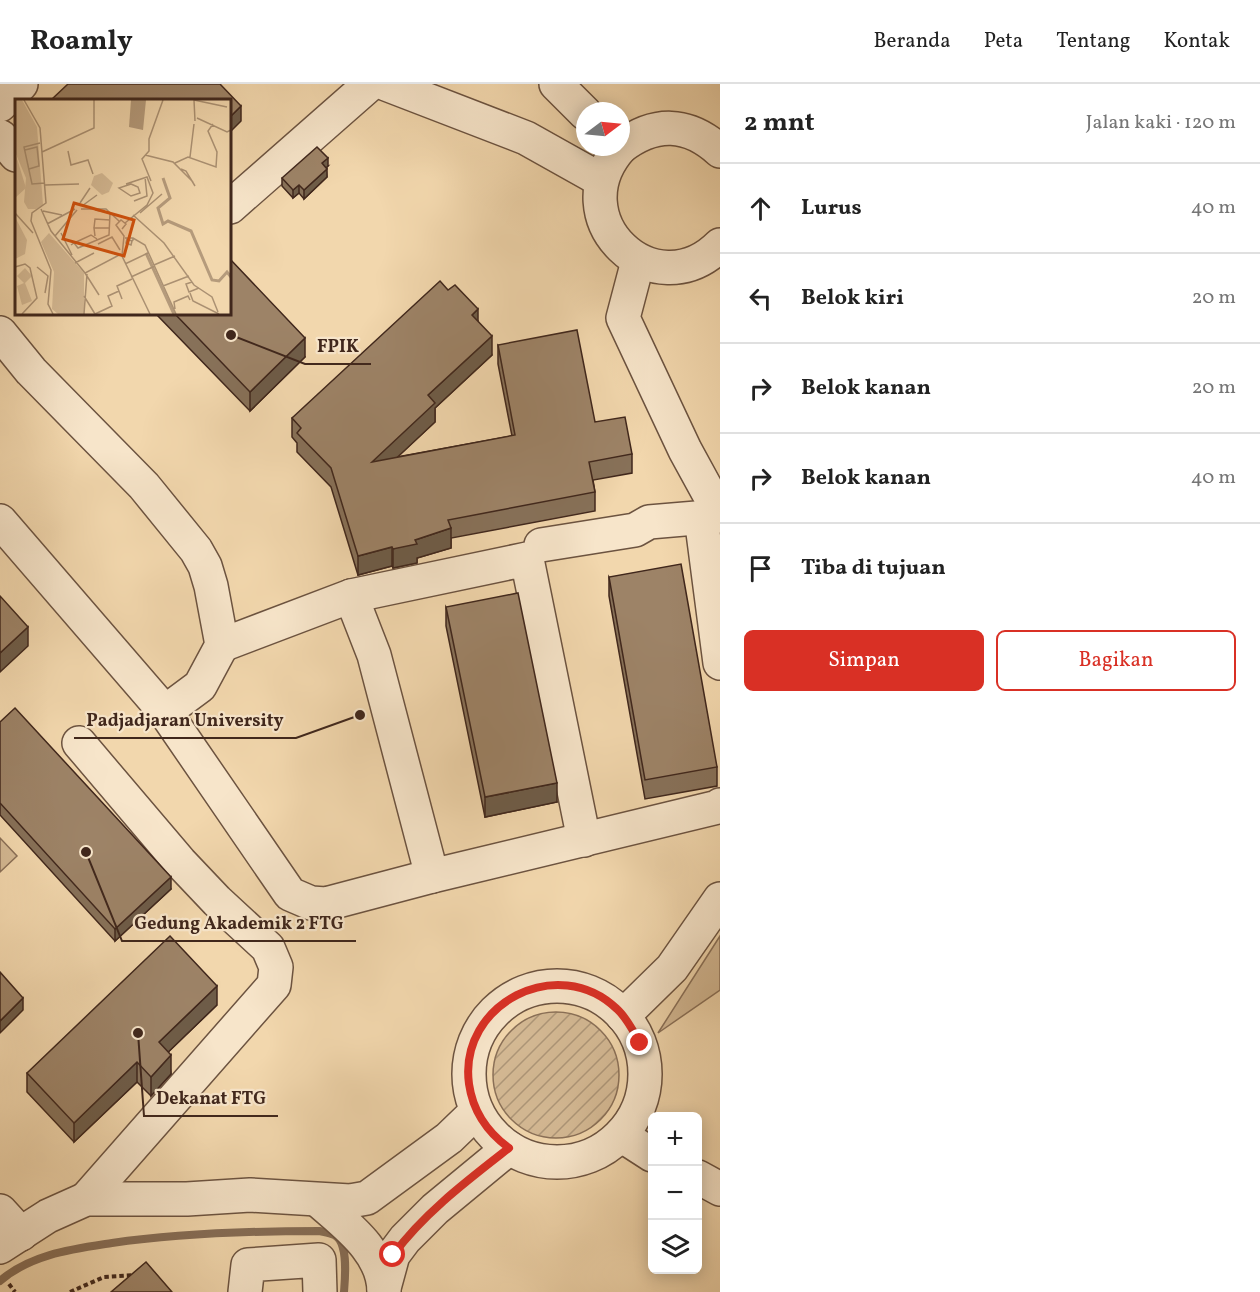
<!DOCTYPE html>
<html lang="id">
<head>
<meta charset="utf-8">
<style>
  :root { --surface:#fff; --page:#f2f2f2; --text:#222; --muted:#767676; --line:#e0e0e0; --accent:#d93025 }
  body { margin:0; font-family:Vollkorn,serif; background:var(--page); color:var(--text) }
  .controls { position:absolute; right:18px; bottom:18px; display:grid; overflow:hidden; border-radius:9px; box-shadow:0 3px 15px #0003 }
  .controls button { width:54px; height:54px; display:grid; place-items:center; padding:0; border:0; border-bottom:2px solid var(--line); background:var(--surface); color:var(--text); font:30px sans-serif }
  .compass { position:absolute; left:576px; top:18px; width:54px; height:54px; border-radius:50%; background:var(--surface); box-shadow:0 3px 15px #0003; rotate:74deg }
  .stop { position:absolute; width:18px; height:18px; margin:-14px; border:4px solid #d93025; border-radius:50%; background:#fff }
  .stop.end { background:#d93025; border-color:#fff; box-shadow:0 2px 6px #0008 }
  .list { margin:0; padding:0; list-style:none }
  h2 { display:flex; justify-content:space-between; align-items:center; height:78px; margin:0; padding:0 24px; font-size:26px }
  h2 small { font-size:20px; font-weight:400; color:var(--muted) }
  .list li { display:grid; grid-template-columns:39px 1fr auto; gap:18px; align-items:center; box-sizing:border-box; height:90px; padding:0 24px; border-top:2px solid var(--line) }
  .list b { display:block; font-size:22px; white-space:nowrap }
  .list em { font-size:20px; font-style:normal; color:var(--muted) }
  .actions { display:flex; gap:12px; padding:18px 24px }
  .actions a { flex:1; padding:14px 0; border:2px solid var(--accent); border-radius:9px; text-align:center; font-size:21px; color:var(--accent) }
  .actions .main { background:var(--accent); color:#fff }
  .icon { flex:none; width:33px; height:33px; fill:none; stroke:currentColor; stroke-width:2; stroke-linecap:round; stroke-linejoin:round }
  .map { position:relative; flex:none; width:720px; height:1208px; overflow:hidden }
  header { display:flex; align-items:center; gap:36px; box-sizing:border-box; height:84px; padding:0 30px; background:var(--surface); border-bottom:2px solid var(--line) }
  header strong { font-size:28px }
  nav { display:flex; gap:33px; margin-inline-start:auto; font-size:21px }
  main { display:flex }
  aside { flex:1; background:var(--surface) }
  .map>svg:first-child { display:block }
  .garden { fill:url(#garden-furrows); stroke:#8a7058; stroke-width:1.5 }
  .pitch { fill:#d4b994; stroke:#8a7058; stroke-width:1.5 }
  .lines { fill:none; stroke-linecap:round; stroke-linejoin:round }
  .stream { stroke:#866d56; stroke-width:8 }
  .minor-casing { stroke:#6c5340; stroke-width:36 }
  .path { stroke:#40271c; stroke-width:4; stroke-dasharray:4.5 3; stroke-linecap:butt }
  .minor { stroke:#f7e5ca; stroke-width:33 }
  .wall { fill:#877159; stroke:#40271c; stroke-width:1.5 }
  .shaded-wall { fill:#6e5c48; stroke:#40271c; stroke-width:1.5 }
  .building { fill:#9d8367; stroke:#40271c; stroke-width:1.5 }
  .route { stroke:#d93025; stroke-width:8 }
  .inset-river { fill:none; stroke:#b59b7c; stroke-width:3 }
  .inset-road { fill:none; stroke:#ab9173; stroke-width:1.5 }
  .view { fill:#cf520e; fill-opacity:0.15; stroke:#cf520e; stroke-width:3 }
  .inset-edge { fill:none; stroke:#40271c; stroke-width:3 }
  .leader { fill:none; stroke:#40271c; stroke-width:2 }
  .callout-dot { fill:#40271c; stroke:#f7e5ca; stroke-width:2 }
  .callout-label { font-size:18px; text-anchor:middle; font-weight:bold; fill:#40271c; stroke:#f7e5ca; stroke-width:4.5; stroke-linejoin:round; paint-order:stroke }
</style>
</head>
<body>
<header>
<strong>Roamly</strong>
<nav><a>Beranda</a><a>Peta</a><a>Tentang</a><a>Kontak</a></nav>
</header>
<main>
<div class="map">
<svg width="720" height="1208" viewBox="0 0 720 1208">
  <defs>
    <pattern id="garden-furrows" width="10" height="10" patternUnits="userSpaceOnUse" patternTransform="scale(1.5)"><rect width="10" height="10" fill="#d4b994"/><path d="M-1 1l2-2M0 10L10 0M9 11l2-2" fill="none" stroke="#ad9678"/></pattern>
  </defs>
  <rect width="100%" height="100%" fill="#f2d7ad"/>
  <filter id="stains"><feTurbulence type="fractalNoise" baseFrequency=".00333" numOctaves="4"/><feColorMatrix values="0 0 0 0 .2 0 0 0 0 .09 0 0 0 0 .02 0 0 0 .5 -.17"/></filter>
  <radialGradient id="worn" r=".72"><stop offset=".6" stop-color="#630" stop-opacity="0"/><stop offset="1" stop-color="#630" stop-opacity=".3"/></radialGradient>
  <circle class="garden" cx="556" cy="991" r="63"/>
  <g class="pitch">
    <polygon points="0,754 17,772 0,788"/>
    <polygon points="720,852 720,906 658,949"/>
  </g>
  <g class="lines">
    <path class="stream" d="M0 1197C31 1170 73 1165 112 1159 181 1149 249 1147 319 1147 323 1148 330 1149 334 1151 349 1158 345 1194 344 1208"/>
    <g class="minor-casing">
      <g id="minor">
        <polyline points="386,0 526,54 601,96"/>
        <polyline points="556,0 585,29"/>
        <polyline points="0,21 21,0"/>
        <polyline points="1,53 16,71"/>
        <path d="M621 63C557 134 654 227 720 161"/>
        <path d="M621 63C655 37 688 38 720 67"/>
        <polyline points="230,123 370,0"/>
        <polyline points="638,177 623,234 685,366 720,430"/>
        <polyline points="0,249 31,287 144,402 196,466 205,482 211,502 222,561 200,602 165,628"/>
        <polyline points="701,433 720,579"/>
        <polyline points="0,437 165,628 290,810 311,819 326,820 432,792 718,723 720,721"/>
        <polyline points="541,461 635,446 649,438 720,432"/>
        <polyline points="351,512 527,475 584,756"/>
        <polyline points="222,561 351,512 374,571 432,792"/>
        <polyline points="79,659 180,778 217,817 268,864 276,883 274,901 86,1115"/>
        <circle cx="557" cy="990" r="88"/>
        <polyline points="623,932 672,884 720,815"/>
        <polyline points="621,1051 652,1071"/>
        <polyline points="698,1093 720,1105"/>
        <path d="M319 1117C346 1141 384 1168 384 1208"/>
        <polyline points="0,1127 21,1150"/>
        <polyline points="0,1163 48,1132 86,1115 187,1115 250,1111 350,1117 367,1114 449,1054 476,1028"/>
        <polyline points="384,1204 393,1171 405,1155 435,1125 509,1064"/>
        <polyline points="245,1208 248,1181 319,1176 320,1208"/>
      </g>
    </g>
    <g class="path">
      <polyline points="9,1200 15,1208"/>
      <polyline points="70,1208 104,1193 135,1191"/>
    </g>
    <use href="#minor" class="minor"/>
  </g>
  <g class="wall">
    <polygon points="328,82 326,84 327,93 304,115 299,109 293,114 282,102 282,94"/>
    <polygon points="156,230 230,230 305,273 250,327"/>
    <polygon points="478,237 492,271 435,324 435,338 397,373 512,352 498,280 498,261 595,338 632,370 632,389 593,396 595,408 595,427 451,454 451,464 417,474 417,479 393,484 392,482 358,491 331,403 297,368 297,359 292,353 292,334"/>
    <polygon points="609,493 717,683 717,702 645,715 609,512"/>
    <polygon points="446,523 557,718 485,733 446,542"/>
    <polygon points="0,638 171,805 115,857 0,731"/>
    <polygon points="217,921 168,968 171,990 151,1012 137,998 74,1058 27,1008 27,989"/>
  </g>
  <g class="shaded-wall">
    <polygon points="241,22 241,37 230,48 230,33"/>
    <polygon points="328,74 328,82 322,88 322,79"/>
    <polygon points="327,85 327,93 304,115 304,106"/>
    <polygon points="299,101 299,109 293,114 293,106"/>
    <polygon points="478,225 478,245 472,231"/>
    <polygon points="492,252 492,271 435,324 435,338 372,397 372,378 428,311"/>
    <polygon points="305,254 305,273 250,327 250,308"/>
    <polygon points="451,444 451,464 417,474 417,479 393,484 393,465 415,456"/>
    <polygon points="392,463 392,482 358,491 358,472"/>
    <polygon points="28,543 28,562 0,588 0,569"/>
    <polygon points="557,699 557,718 485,733 485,713"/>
    <polygon points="171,793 171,805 115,857 115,845"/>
    <polygon points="217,902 217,921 159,977 159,958"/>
    <polygon points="23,914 23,926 0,949 0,937"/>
    <polygon points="171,971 171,990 151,1012 151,993"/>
    <polygon points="137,978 137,998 74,1058 74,1039"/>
  </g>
  <g class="building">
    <polygon points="68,0 220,0 241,22 230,33 230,16 51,16"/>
    <polygon points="317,63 328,74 322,79 327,85 304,106 299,101 293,106 282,94"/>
    <polygon points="230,175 305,254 250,308 175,230 230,230"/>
    <polygon points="440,197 448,206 455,201 478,225 472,231 492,252 428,311 435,319 372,378 515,351 498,261 577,246 595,338 625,333 632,370 589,378 595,408 448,436 451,444 415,456 417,460 393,465 392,463 358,472 331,384 297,349 301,344 292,334"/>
    <polygon points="681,480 717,683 645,696 609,493"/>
    <polygon points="518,509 557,699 485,713 446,523"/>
    <polygon points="0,512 28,543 0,569"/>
    <polygon points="15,624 171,793 115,845 0,719 0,638"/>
    <polygon points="170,852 217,902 159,958 171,971 151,993 137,978 74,1039 27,989"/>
    <polygon points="0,888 23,914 0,937"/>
    <polygon points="146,1178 172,1208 111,1208"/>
  </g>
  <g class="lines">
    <path class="route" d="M393 1171C424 1129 468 1096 509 1064 487 1048 473 1028 469 1000 458 920 558 868 617 925 627 934 633 947 640 959"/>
  </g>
  <g transform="translate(15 15)">
    <rect width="216" height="216" fill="#f2d7ad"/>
    <path d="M0 53 11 89 0 99ZM0 118 12 141 10 155 0 160Z" fill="#d4b994"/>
    <path d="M34 134 69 174V215H43L37 210 39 173 26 143Z" fill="#d4b994"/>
    <path d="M87 74 98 84 94 93 87 96 76 86 79 77Z" fill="#d4b994"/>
    <path d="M0 1H7L22 28 28 106 21 110H13L9 103 11 79 0 53Z" fill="#d4b994"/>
    <path d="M10 169 17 177 10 184 17 202 7 206 2 187 9 184 2 177Z" fill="#d4b994"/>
    <path d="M116 1H131L128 31 114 28Z" fill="#b59b7c"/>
    <path class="inset-river" d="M148 79 155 99 143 109 148 125 153 122 176 132 197 181 204 182 212 173 216 178M131 154 159 215"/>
    <path class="inset-road" d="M9 1 25 29 31 104 17 114 16 122 36 171 33 205 38 215M179 1 212 8M179 1 180 22M182 19 212 33 216 31M25 44 9 48 17 85 30 84M10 51 22 48 24 67 14 70M53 52 56 66 73 61 78 75M27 53 79 29V1M130 56 158 63 178 83M175 58 179 25M160 64 173 58 201 68 202 53 193 32 198 25M166 70 171 72 180 87M136 82 127 60 134 52V40L148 1M116 85 123 88 125 94 116 97 104 89ZM30 86 64 85M119 102 132 97 130 78M65 104 75 89M67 107 82 96M26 110 36 132 70 174M66 110H91L104 122M28 112 47 116M0 114 18 134M125 114 147 95M118 116 149 144 179 186 197 198 203 213M110 124 132 106 138 94 132 78 111 85M32 125 60 110M79 129 80 120 95 121M107 130 111 125 106 121 101 126 109 137 107 157 135 215M46 134 57 156M40 137 62 111M80 137 79 129H94M110 139H118L130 146 161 215M117 142 112 140 111 144 116 146 117 142 118 141V139M59 144 76 136 82 140M83 145 97 138 105 151M56 146 59 144 63 149 94 136 95 114 80 111M60 164 79 154M110 165 133 154M139 166 160 157M0 168 10 165 15 169 22 199 7 215M22 168 33 177 30 194M116 178 140 167M177 183 171 185 174 193 184 189M148 187 174 177M175 194 178 202 204 215M84 196 70 174 106 155M69 197 80 215M107 200 102 187 117 180M160 210 159 203 173 197 175 201M69 215 72 175M80 215 97 207 93 197 104 192"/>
    <path class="view" d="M59 104 119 121 109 157 48 140Z"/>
    <rect width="216" height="216" class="inset-edge"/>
  </g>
  <path class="leader" d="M231 251L305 280H371M360 631L296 654H74M86 768L122 857H356M138 949L144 1032H278"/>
  <g class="callout-dot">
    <circle cx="231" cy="251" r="6"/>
    <circle cx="360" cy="631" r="6"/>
    <circle cx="86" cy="768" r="6"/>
    <circle cx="138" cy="949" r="6"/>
  </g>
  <g class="callout-label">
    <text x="338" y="268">FPIK</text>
    <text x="185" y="642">Padjadjaran University</text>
    <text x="239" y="845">Gedung Akademik 2 FTG</text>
    <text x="211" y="1020">Dekanat FTG</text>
  </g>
  <rect width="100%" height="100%" filter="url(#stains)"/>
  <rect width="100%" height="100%" fill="url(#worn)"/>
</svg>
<div class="controls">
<button>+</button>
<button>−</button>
<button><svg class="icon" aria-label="layers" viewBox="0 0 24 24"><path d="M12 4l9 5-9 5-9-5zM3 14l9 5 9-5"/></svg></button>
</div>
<svg class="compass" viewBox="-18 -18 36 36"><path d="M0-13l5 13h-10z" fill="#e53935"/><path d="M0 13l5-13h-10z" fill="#767676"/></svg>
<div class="stop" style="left:393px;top:1171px"></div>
<div class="stop end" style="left:640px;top:959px"></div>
</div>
<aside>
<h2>2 mnt<small>Jalan kaki · 120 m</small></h2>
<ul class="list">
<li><svg class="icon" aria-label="ahead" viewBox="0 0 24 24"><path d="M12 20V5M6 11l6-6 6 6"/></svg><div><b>Lurus</b></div><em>40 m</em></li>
<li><svg class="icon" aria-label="left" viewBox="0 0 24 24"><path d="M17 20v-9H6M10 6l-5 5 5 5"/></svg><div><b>Belok kiri</b></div><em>20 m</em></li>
<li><svg class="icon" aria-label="right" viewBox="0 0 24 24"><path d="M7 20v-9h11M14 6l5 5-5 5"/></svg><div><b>Belok kanan</b></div><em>20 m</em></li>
<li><svg class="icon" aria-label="right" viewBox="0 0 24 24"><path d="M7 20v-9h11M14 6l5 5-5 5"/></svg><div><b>Belok kanan</b></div><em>40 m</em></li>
<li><svg class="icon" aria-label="arrive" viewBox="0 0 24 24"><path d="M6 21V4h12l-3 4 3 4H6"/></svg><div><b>Tiba di tujuan</b></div></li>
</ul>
<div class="actions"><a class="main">Simpan</a><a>Bagikan</a></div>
</aside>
</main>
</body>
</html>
